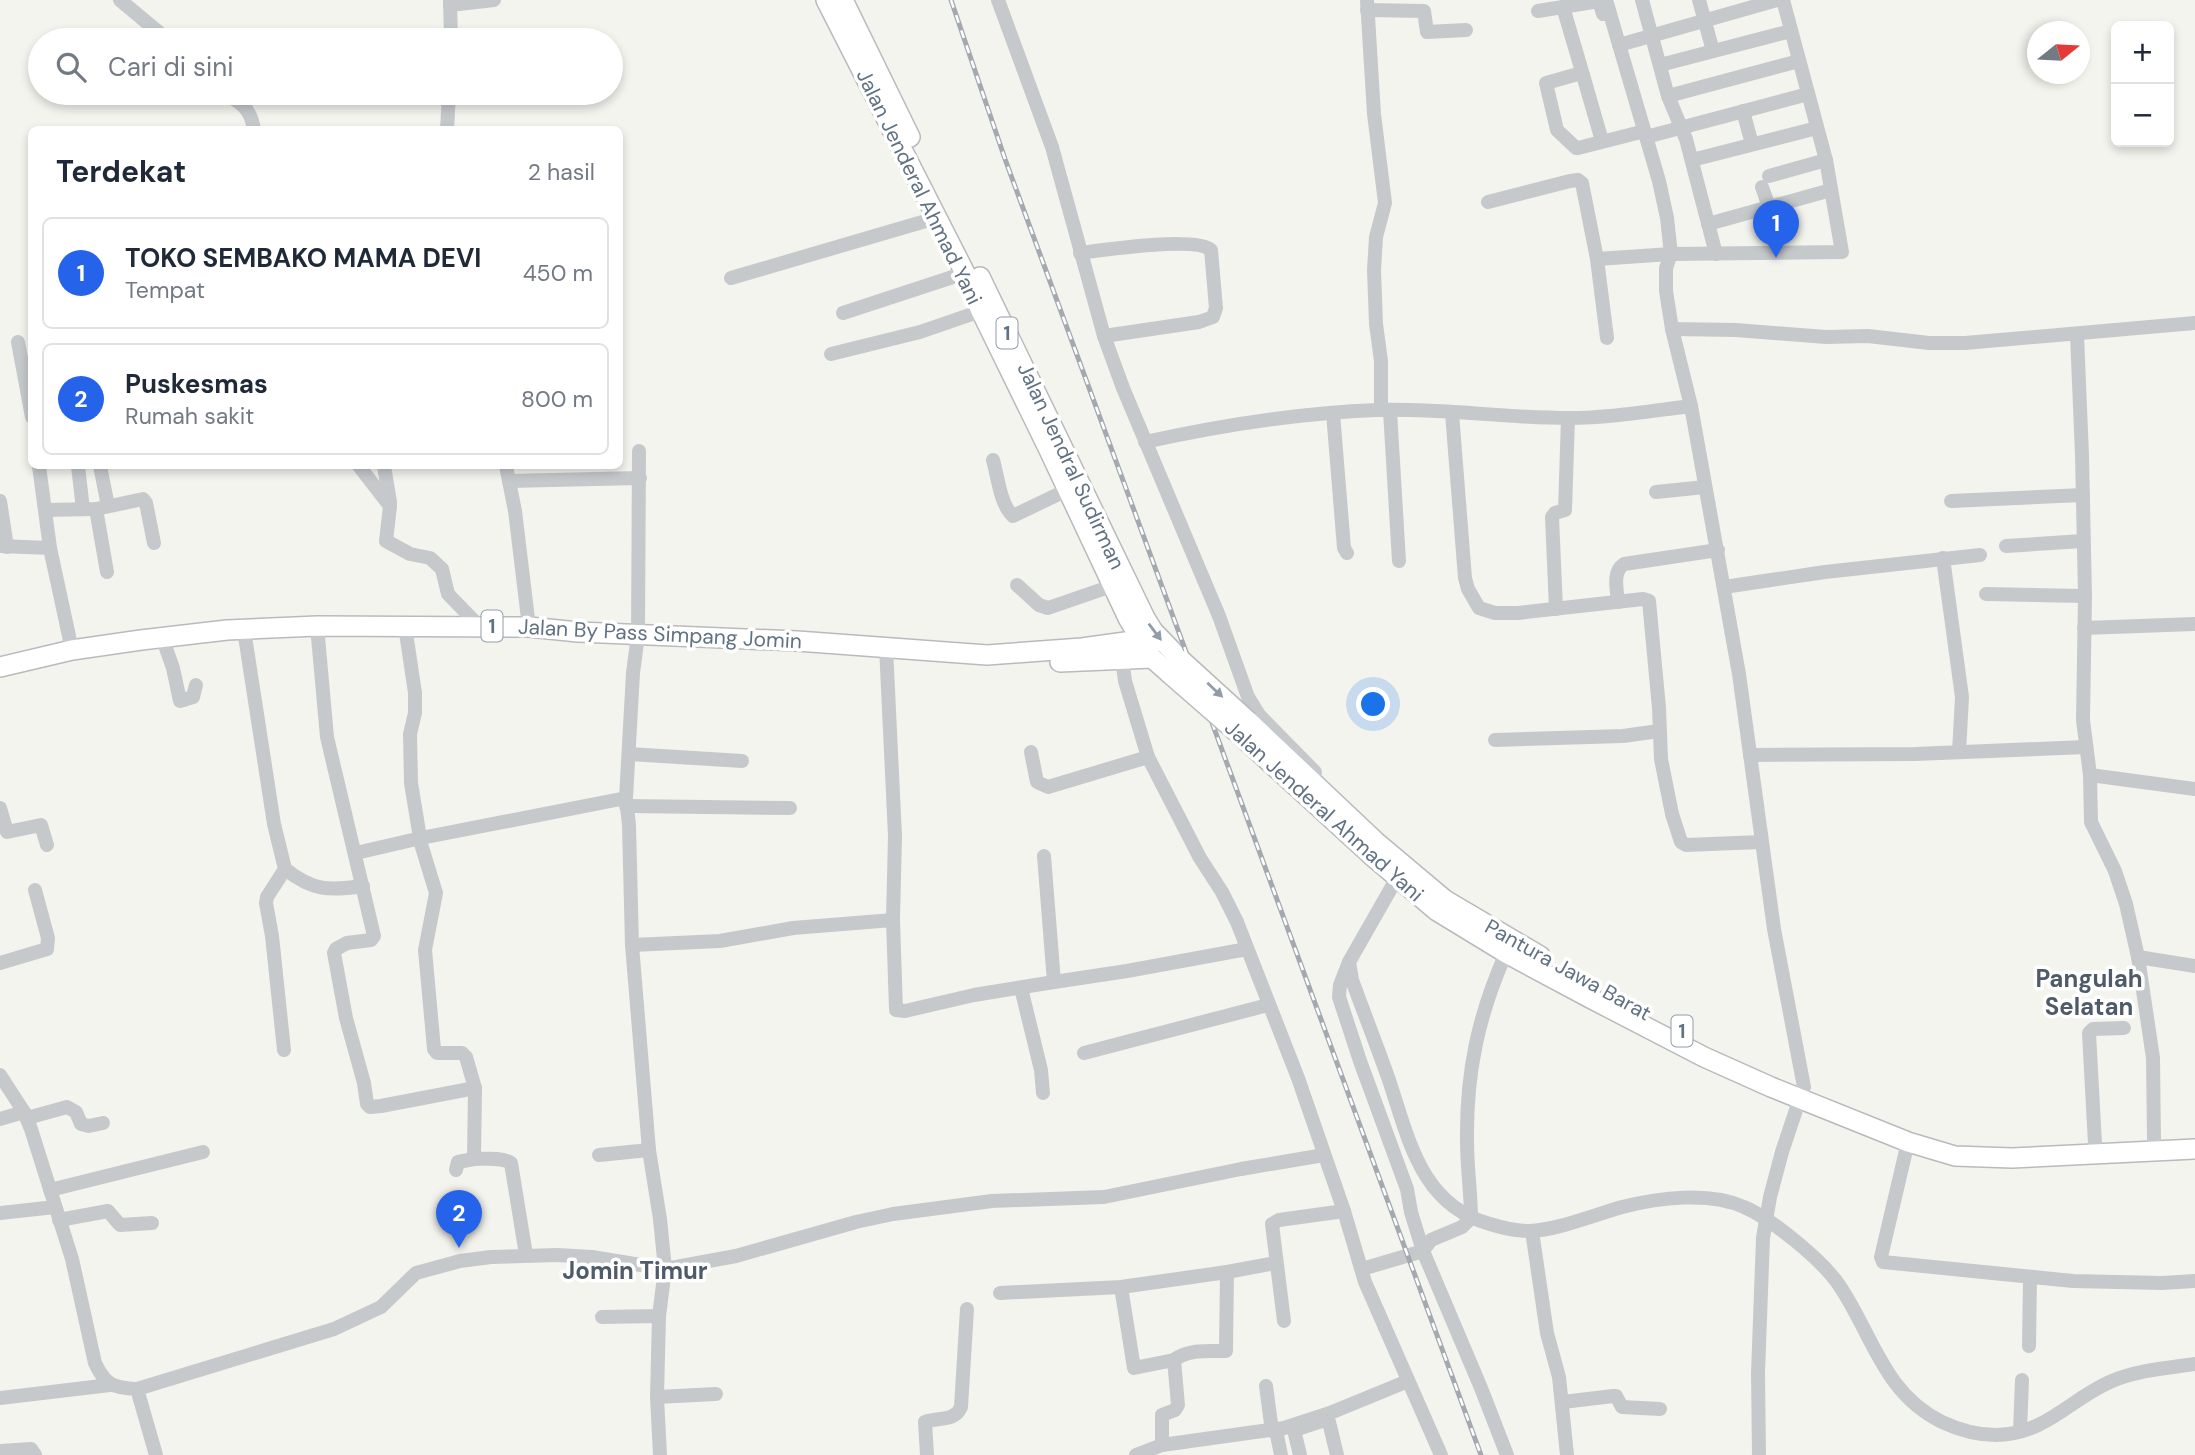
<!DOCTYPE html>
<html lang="id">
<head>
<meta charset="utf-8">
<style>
  :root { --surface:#fff; --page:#f2f2f3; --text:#1f2937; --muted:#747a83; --line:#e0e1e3; --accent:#2563eb }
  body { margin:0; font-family:"DM Sans",sans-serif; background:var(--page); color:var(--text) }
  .controls { position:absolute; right:21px; top:21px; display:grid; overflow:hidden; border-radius:10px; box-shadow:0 4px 10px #0003 }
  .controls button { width:63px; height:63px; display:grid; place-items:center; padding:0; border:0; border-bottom:2px solid var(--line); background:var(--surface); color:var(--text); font:35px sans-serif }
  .compass { position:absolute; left:2027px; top:21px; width:63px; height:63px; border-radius:50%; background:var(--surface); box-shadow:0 4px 10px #0003; rotate:72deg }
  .you { position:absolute; left:1374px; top:705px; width:24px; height:24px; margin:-18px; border:5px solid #fff; border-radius:50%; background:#1a73e8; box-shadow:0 0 0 10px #1a73e833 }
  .badge { display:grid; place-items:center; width:46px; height:46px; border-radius:50%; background:var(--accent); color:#fff; font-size:23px; font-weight:700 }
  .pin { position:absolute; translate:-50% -58px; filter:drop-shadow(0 2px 4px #0008) }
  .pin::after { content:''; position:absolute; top:37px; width:24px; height:21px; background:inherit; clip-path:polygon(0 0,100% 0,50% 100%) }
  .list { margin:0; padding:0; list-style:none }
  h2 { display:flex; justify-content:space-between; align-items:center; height:91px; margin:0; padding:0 28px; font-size:30px }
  h2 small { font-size:23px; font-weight:400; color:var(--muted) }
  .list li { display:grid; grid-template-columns:46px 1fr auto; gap:21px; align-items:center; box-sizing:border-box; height:112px; margin:0 14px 14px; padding:0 14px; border:2px solid var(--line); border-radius:10px }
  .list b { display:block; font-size:26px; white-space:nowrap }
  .list p { margin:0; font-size:23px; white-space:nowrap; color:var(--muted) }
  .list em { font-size:23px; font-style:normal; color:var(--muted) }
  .icon { flex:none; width:38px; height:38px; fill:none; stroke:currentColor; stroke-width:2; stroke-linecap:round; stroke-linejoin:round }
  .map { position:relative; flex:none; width:2195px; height:1455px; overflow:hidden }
  .search { position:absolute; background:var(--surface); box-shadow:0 4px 10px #0003; left:28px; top:28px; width:595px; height:77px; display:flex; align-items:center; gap:18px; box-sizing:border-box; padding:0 24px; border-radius:38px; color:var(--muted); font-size:26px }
  .panel { position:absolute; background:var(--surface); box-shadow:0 4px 10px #0003; left:28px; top:126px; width:595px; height:343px; border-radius:10px }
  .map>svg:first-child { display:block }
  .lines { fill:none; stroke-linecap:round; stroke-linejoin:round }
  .highway-casing { stroke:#b8babd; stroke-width:22 }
  .minor { stroke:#c6c9cc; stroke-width:14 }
  .highway { stroke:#fff; stroke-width:19 }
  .rail-casing { stroke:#a3a9af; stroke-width:5 }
  .rail { stroke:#fff; stroke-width:2.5; stroke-dasharray:8; stroke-linecap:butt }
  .highway-bridge-casing { stroke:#b8babd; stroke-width:22; stroke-linecap:butt }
  .highway-bridge { stroke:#fff; stroke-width:19 }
  .oneway { fill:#909ca8 }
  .labels { text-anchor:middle; stroke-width:7; stroke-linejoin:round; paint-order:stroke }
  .shield { fill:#fff; stroke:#909ca8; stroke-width:2 }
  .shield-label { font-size:19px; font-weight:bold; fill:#617283 }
  .street-label { font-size:21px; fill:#617283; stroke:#fff }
  .quarter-label { font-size:24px; font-weight:bold; fill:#4f5b68; stroke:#fff }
</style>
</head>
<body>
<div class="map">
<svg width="2195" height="1455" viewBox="0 0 2195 1455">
  <rect width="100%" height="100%" fill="#f4f4ef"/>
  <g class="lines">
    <g class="highway-casing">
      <g id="highway">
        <polyline points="826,0 965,273 981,311 1049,450 1128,618 1152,658 1169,673"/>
        <polyline points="843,0 910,137"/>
        <polyline points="980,277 1145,618 1153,631 1181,660"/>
        <polyline points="1060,662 1152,658"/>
        <polyline points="0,667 72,650 141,640 227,630 317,626 529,627 578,632 797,641 987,655 1082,648 1140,640"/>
        <polyline points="1248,721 1376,842 1445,900 1540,956"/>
        <polyline points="1239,734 1370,854 1437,911 1506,953 1588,997 1704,1057 1771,1087 1908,1142 1955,1156 2012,1158 2195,1149"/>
      </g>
    </g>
    <g class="minor">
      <polyline points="120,0 168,40"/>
      <polyline points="450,0 451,40"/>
      <polyline points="998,0 1052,147 1104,336 1123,388 1219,616 1248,697 1259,715 1315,772"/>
      <polyline points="1367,0 1374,114 1385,203 1376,237 1374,270 1376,324 1381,361 1381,410"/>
      <polyline points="1606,0 1659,181 1667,218 1671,254 1666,268 1666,291 1672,329 1691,406"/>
      <polyline points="1642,0 1668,96 1686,139 1716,254"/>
      <polyline points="1699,0 1713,51"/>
      <polyline points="450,5 494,0"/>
      <polyline points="1563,7 1583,75"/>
      <polyline points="1367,10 1424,11 1427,32 1466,30"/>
      <polyline points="1538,11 1599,1 1603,14"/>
      <polyline points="1619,45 1777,0"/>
      <polyline points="1660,65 1791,31"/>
      <path d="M222 93C240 101 251 108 254 130"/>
      <polyline points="1668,96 1799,61"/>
      <polyline points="1743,111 1752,144"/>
      <polyline points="447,130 449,93"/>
      <polyline points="1646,137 1808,94"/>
      <polyline points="1602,141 1583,75 1578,74 1546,83 1557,130 1576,148 1578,148 1637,133"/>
      <polyline points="1692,160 1817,128"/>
      <polyline points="1769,176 1826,160"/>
      <polyline points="1762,187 1769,207 1777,252"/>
      <polyline points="1488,202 1570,181 1578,180 1582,183 1597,259 1607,338"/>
      <polyline points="1708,224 1831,190"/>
      <path d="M1080 253C1103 250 1196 236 1211 250L1216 308 1213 317 1199 322 1104 336"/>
      <polyline points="1597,259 1671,254 1842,252 1826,160 1783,0"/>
      <polyline points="731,278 936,218"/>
      <polyline points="843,313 965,273"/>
      <polyline points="1672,329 1736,330 1826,337 1868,336 1929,343 1965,343 2195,323"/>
      <polyline points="2077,335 2082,455 2085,596 2083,720 2090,775 2091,822 2115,871 2126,904 2138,957 2153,1058 2154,1140"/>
      <polyline points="18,342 32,417"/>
      <polyline points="831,354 920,332 981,311"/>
      <polyline points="1390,411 1399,561"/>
      <polyline points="1333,413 1344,548 1347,553"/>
      <polyline points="1452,413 1465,578 1468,589 1479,608 1495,613 1518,613 1643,599 1649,601 1659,708 1661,759 1672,814 1681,842 1686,845 1761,842"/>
      <path d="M1145 442C1222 425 1298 413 1377 410 1441 408 1505 418 1569 418 1610 418 1650 411 1691 406L1739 674 1774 929 1804 1087"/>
      <polyline points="639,451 638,635 633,673 626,798 629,825 632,945 649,1150 660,1219 665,1269 659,1316 657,1397 660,1455"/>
      <path d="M993 460C998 477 1000 504 1013 516L1067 490"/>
      <polyline points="39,466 50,548 72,650"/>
      <polyline points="78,466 83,509"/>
      <polyline points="100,466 108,506"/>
      <polyline points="359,466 390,506 386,541 410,554 430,558 442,569 448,594 479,626"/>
      <polyline points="384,466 390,502"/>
      <polyline points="506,466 515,511 529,627"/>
      <polyline points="509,481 640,478"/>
      <polyline points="1656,492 1705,487"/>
      <polyline points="0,501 7,547"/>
      <polyline points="1951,501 2083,495"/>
      <polyline points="96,509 107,572"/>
      <polyline points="46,510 96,509 143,499 146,503 154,543"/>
      <polyline points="0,546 50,548"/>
      <polyline points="2006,546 2083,541"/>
      <polyline points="1943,558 1962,697 1959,752"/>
      <polyline points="1017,585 1039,605 1048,608 1112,586"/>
      <polyline points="1724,587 1825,572 1980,555"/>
      <polyline points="1986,594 2085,596"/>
      <path d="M1618 602C1617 589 1612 572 1624 564L1718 550"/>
      <polyline points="1556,609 1552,517 1555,513 1565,510 1568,418"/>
      <polyline points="317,626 327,737 374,936 371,940 347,943 336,949 334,953 346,1018 364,1083 367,1104 370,1107 381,1106 475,1088"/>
      <path d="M405 626 415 693V713L410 734 411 783 421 844 436 893 425 950 434 1049 437 1053H462L466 1057 475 1088 474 1159C486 1159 501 1157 511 1163L526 1255"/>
      <polyline points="2084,628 2195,624"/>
      <polyline points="244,630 274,824 285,869 267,897 266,903 272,936 284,1050"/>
      <polyline points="162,637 173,668 180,701 193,697 196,685"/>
      <polyline points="886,647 895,836 893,920 896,1010 905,1011 974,995 1054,982 1044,856"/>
      <polyline points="1121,650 1125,681 1148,757 1200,858 1222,892 1237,922 1298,1078 1344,1211 1365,1282 1441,1455"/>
      <polyline points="1495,740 1623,736 1659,731"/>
      <polyline points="1031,752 1037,782 1048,787 1148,757"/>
      <polyline points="629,754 742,761"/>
      <polyline points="1750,755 1915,754 2086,747"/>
      <polyline points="2090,775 2195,789"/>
      <polyline points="626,806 790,808"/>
      <polyline points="0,808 7,832 41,825 47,845"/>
      <polyline points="356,853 421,838 626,798"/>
      <path d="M285 869C313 891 329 891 363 886"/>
      <polyline points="1402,869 1349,962 1340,985 1339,997 1360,1061 1407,1189 1411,1212 1423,1251 1481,1388 1507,1455"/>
      <polyline points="632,945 720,941 793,928 893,920"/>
      <polyline points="2138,957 2195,966"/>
      <path d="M1349 962 1352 980C1364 1013 1377 1046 1389 1080 1409 1140 1421 1205 1490 1224 1503 1228 1517 1231 1529 1231 1558 1230 1594 1215 1622 1207 1658 1198 1709 1191 1744 1207 1772 1219 1822 1260 1839 1285 1873 1335 1883 1393 1942 1422 1959 1430 1978 1435 1996 1435 2047 1434 2071 1398 2112 1381 2138 1370 2168 1368 2195 1364"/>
      <polyline points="0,963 47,949 48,938 35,890"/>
      <polyline points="1054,982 1127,971 1247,949"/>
      <polyline points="1021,988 1041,1070 1043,1093"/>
      <polyline points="1084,1053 1268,1005"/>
      <path d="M0 1075 24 1112 31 1129 72 1259 95 1363C105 1385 113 1388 137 1389L156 1455"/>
      <polyline points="27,1118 67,1107 76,1112 81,1124 89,1126 103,1123"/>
      <polyline points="0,1119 24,1112"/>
      <polyline points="1908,1142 1881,1257 1883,1262 2073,1281 2162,1283 2195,1281"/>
      <polyline points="2095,1144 2089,1033 2093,1029 2124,1028"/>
      <polyline points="599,1155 649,1150"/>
      <polyline points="456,1170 458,1162 474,1159"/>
      <polyline points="50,1190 203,1152"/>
      <polyline points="0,1213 55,1207"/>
      <polyline points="59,1220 108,1211 120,1225 152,1223"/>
      <polyline points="1532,1231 1547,1333 1559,1377 1567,1455"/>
      <path d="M1362 1269 1423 1251 1431 1240 1462 1227 1471 1218C1471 1193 1467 1168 1467 1142 1466 1073 1478 1016 1506 953"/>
      <polyline points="1227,1272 1276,1263"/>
      <polyline points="1121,1287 1134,1368 1174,1360"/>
      <path d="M1000 1293 1121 1287 1227 1272 1226 1351C1208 1351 1189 1349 1174 1360L1178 1405 1175 1410 1162 1415V1445"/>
      <polyline points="602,1317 659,1316"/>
      <polyline points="1284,1321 1272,1224 1279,1220 1344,1211"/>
      <polyline points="2029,1346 2030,1277"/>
      <polyline points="1266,1386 1272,1431"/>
      <polyline points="137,1389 334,1329 381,1307 416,1273 460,1261 491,1257 557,1255 592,1257 665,1269 736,1256 856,1222 893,1214 992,1201 1104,1197 1241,1169 1324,1155"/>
      <polyline points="657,1397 716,1394"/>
      <polyline points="0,1398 110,1385"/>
      <polyline points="1563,1402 1613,1396 1616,1396 1622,1407 1660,1409"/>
      <polyline points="1276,1430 1281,1455"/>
      <polyline points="2020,1431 2022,1380"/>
      <polyline points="0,1451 31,1449 35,1455"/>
      <path d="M927 1455 925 1422C937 1417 955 1422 961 1407L967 1309"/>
      <polyline points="1136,1455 1162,1445 1284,1428 1330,1413 1408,1381"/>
      <polyline points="1300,1455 1294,1430 1325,1420 1329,1422 1337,1455"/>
      <polyline points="1759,1455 1758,1373 1763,1238 1770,1197 1782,1152 1800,1098"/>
    </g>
    <use href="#highway" class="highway"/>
    <g class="rail-casing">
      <polyline id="rail" points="951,0 1005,159 1481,1455"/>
    </g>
    <use href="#rail" class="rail"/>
    <g class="highway-bridge-casing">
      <g id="highway-bridge">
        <polyline points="1181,660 1248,721"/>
        <polyline points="1169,673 1239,734"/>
      </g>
    </g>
    <use href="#highway-bridge" class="highway-bridge"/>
  </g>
  <defs><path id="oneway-solid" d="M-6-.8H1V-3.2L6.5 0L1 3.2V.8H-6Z" transform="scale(1.75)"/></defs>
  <g class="oneway">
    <use href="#oneway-solid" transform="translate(1155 632) rotate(53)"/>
    <use href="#oneway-solid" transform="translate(1215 690) rotate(43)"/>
  </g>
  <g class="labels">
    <g class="shield">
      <rect x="996.5" y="317.5" width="21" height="31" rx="5"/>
      <rect x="481.5" y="610.5" width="21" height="31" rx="5"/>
      <rect x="1671.5" y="1015.5" width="21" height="31" rx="5"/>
    </g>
    <g class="shield-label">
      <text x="1007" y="340">1</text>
      <text x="492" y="633">1</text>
      <text x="1682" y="1038">1</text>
    </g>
    <g class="street-label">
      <text transform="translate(919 187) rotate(64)" y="7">Jalan Jenderal Ahmad Yani</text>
      <text transform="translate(1071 466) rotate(65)" y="7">Jalan Jendral Sudirman</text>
      <text transform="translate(660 634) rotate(3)" y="7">Jalan By Pass Simpang Jomin</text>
      <text transform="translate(1324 811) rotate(42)" y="7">Jalan Jenderal Ahmad Yani</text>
      <text transform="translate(1568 970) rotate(29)" y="7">Pantura Jawa Barat</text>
    </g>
    <g class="quarter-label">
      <text x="2089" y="987">Pangulah<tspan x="2089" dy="28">Selatan</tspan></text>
      <text x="635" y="1279">Jomin Timur</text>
    </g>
  </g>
</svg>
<div class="controls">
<button>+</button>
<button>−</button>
</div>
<svg class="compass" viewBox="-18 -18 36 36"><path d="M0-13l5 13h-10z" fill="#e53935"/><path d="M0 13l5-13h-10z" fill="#747a83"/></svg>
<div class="you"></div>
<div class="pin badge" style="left:1776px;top:258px">1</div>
<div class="pin badge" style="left:459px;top:1248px">2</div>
<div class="search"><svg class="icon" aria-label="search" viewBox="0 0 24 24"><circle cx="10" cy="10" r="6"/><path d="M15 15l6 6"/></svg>Cari di sini</div>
<section class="panel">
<h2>Terdekat<small>2 hasil</small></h2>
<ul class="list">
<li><span class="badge">1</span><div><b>TOKO SEMBAKO MAMA DEVI</b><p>Tempat</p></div><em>450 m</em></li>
<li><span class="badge">2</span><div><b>Puskesmas</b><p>Rumah sakit</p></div><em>800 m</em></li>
</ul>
</section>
</div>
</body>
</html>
